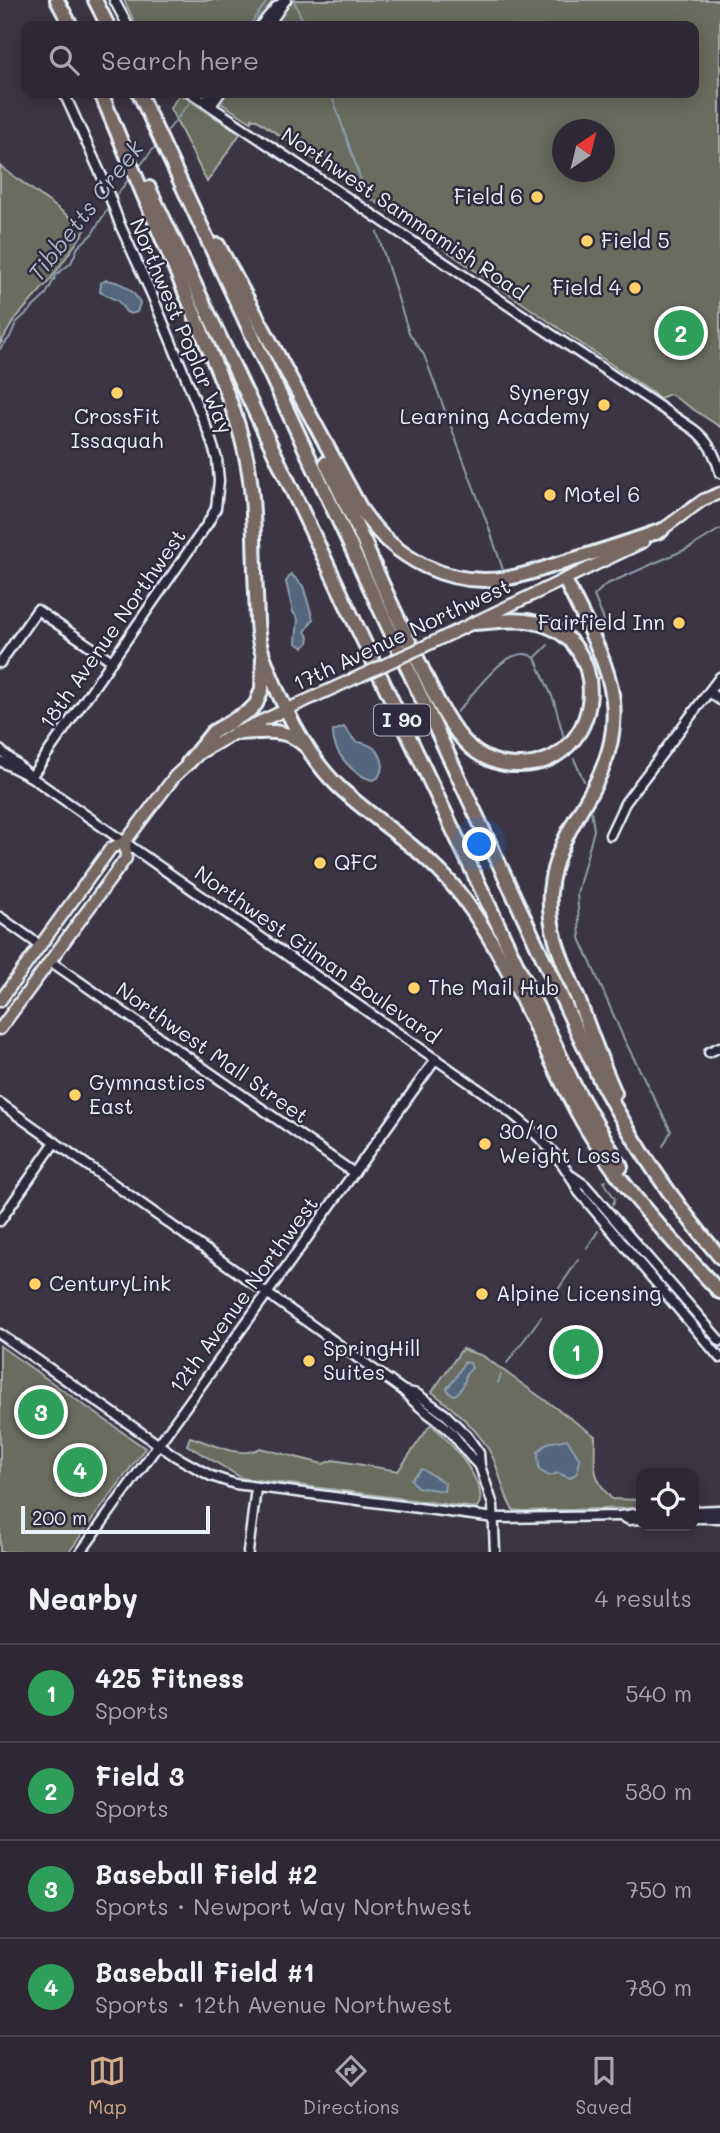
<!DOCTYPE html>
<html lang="en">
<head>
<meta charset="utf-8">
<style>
  :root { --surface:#2d2833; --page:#35303b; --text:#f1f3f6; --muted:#a7a6ac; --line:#48444e; --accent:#d6ab8b }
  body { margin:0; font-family:Mali,sans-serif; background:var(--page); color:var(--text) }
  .controls { position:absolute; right:21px; bottom:21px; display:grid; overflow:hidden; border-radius:14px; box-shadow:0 4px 18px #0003 }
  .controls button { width:63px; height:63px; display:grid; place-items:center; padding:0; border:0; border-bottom:2px solid var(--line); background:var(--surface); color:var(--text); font:35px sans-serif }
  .compass { position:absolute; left:552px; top:119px; width:63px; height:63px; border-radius:50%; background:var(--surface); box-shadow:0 4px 18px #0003; rotate:35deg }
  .scale { position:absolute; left:21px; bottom:18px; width:189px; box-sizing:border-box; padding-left:7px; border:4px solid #e8f1f8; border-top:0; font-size:19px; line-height:24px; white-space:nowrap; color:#e8f1f8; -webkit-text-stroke:5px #2f2a3d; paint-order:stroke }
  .you { position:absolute; left:480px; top:845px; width:24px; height:24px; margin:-18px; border:5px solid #fff; border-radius:50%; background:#1a73e8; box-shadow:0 0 0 10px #1a73e833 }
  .badge { display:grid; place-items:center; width:46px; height:46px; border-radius:50%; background:var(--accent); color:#fff; font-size:23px; font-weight:700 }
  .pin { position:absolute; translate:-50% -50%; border:4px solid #fff; box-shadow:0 2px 7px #0006 }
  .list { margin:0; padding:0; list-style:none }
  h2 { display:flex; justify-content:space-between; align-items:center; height:91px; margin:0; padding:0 28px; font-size:30px }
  h2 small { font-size:23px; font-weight:400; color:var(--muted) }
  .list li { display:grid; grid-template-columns:46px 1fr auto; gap:21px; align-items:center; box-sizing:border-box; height:98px; padding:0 28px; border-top:2px solid var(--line) }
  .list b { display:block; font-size:26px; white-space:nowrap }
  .list p { margin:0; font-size:23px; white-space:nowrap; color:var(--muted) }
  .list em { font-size:23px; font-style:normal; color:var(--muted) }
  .icon { flex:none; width:38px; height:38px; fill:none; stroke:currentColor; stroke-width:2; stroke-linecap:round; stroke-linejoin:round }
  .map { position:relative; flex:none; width:720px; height:1552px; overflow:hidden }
  .search { position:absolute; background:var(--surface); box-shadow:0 4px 18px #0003; left:21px; right:21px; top:21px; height:77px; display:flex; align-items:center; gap:18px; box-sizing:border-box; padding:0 24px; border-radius:14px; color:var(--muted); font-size:26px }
  .sheet { height:483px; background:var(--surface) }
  nav { display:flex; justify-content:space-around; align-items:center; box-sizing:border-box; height:98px; border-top:2px solid var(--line); background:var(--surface); font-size:19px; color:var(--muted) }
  nav a { display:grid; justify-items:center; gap:4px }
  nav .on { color:var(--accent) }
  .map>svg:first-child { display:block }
  .green { fill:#696c5e; stroke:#a8aeab; stroke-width:2; fill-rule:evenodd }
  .water { fill:#52667d; stroke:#8e9eae; stroke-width:2 }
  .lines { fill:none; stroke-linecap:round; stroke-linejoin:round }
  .stream { stroke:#8e9eae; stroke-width:2 }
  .minor-casing { stroke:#e8f1f8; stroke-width:13 }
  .major-casing { stroke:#e8f1f8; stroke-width:15 }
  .highway-casing { stroke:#e8f1f8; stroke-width:18 }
  .minor { stroke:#2f2a3d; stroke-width:8 }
  .major { stroke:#776864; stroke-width:10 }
  .highway { stroke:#776864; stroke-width:12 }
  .major-bridge-casing { stroke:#e8f1f8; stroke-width:15; stroke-linecap:butt }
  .major-bridge { stroke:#776864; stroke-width:10 }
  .poi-dot { fill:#ffd166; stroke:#2f2a3d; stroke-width:2.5 }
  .labels { text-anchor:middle; stroke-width:5; stroke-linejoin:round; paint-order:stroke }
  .shield { fill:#2f2a3d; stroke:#b0b5c0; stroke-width:2 }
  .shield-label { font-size:19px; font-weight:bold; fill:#e8f1f8 }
  .poi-label { font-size:21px; fill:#e8f1f8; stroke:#2f2a3d; text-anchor:start }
  .street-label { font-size:21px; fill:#e8f1f8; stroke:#2f2a3d }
  .water-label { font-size:23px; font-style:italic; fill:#acb9c7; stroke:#2f2a3d }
</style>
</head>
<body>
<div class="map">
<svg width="720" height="1552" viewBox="0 0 720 1552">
  <rect width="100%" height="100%" fill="#3c3544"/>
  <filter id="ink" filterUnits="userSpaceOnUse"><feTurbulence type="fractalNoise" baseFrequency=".0143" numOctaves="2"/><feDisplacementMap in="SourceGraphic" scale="14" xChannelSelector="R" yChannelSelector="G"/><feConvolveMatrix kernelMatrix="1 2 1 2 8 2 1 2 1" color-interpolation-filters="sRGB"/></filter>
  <g filter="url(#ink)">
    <g class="green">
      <path d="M124 0H720V427L670 394 660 398 257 120 252 118 251 122 205 93H694V26H136ZM562 130H604V172H562Z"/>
      <polygon points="180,94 240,134 207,182 170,108"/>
      <polygon points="0,166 86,229 51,279 14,320 0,344"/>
      <polygon points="0,1346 145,1448 69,1552 0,1552"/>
      <path d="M462 1349 483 1356 595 1436C595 1465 590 1476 612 1499L641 1500 639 1508 525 1511C522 1511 518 1511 514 1510 508 1508 498 1469 494 1460 482 1432 455 1410 432 1392Z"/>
      <path d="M431 1424C446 1437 495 1490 476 1508L242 1478 187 1445 190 1437C210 1443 242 1460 260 1448L323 1464 333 1460 398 1471Z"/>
    </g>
    <g class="water">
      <path d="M106 280C122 282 133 289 140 303L137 312 131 314 126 312 118 301 100 292 101 283Z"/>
      <polygon points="291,574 303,586 313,619 305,632 309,637 308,643 303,647 296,643 298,619 293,612 286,582"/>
      <path d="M344 727 356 742C371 743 382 751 383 767L378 778 372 780C353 775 332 752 333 731Z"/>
      <path d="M464 1362 470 1363 472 1368 466 1374C465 1383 463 1389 455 1395L449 1393 447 1388 455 1379Z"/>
      <polygon points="567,1439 580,1460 577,1473 570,1478 558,1473 549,1476 539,1470 538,1452 547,1443"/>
      <polygon points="422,1469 445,1483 444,1491 417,1487 411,1479"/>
    </g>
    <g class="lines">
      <g class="stream">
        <polyline points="294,1 305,26"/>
        <polyline points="249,26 268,0"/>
        <polyline points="331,93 365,192"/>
        <polyline points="165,134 194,97"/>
        <polyline points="139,167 157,144"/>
        <polyline points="113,200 131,176"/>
        <polyline points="377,232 409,333 424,355 489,528 503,570"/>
        <polyline points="0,349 10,337 16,323 45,296 57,274 71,263 78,247 92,234 110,205"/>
        <polyline points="609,632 594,596 605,585 691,547 720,529"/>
        <polyline points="536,657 548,645"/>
        <path d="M457 712C472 697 509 638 535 658L554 701 564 738"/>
        <polyline points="574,759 584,781"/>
        <polyline points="591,809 594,830 577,893 580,938 623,1037 671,1131 663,1146"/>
        <polyline points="606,1181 604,1182 615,1199 613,1204"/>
        <polyline points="587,1248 598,1231"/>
        <polyline points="553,1297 578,1260"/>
        <polyline points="507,1363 541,1317"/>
        <polyline points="498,1383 501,1375"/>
      </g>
      <g class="minor-casing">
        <g id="minor">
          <polyline points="114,0 128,26"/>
          <polyline points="260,26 276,7 286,0"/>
          <polyline points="268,26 285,1"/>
          <path d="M191 93 693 429C708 440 716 455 720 473"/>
          <polyline points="205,102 211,93"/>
          <polyline points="211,106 220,93"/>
          <polyline points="0,663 37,610 112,661"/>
          <polyline points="709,692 720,700"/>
          <polyline points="0,750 26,772"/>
          <path d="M0 761 31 777 487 1095C523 1121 560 1151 579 1192L720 1358"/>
          <polyline points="31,777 208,523 216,508 219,481 217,459 209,434 152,295 120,225 104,181 64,93"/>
          <polyline points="610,835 625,803 720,677"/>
          <polyline points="0,917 41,946"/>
          <polyline points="50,961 354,1173"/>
          <polyline points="709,1052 720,1047"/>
          <path d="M0 1103 404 1391C417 1408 436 1417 451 1432 461 1443 468 1457 480 1466"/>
          <polyline points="572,1176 585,1185 720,1341"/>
          <polyline points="0,1221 55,1142"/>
          <polyline points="0,1334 175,1456 211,1476 235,1484 495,1518 621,1516 641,1513"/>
          <polyline points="404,1391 417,1394 446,1415 467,1436 479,1453 480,1466 493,1505 495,1552"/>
          <polyline points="694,1511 720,1510"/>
          <polyline points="621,1516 629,1520 641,1519"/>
          <polyline points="694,1518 720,1518"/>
          <polyline points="81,1552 436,1059"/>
          <polyline points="248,1552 256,1488"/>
        </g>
      </g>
      <g class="major-casing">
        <g id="major">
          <polyline points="656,534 703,500 720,493"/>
          <polyline points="423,647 643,542"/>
          <polyline points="0,1001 111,848 125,842 175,776 200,753 235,733 360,676"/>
          <polyline points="0,1029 126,858 125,842"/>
        </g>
      </g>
      <g class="highway-casing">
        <g id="highway">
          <polyline points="57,0 71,26"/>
          <polyline points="95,0 108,26"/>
          <path d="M101 93C133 172 168 251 201 330 216 368 235 407 244 448 256 494 253 545 256 593 257 614 256 636 263 655 279 699 305 755 339 787 380 825 429 852 463 898 513 965 541 1047 581 1119 618 1184 669 1238 720 1292"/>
          <path d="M139 93 600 1080C634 1144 673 1202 720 1257"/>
          <polyline points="149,188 574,1085 621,1167"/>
          <path d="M218 245 362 511C395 559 449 588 508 578 528 575 546 567 565 562 597 552 630 542 662 530"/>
          <polyline points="326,463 367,548"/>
          <path d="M364 542C380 581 398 619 417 658 432 689 445 724 471 748 484 759 502 766 520 765 604 764 617 638 533 622 515 618 493 622 475 623"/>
          <path d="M565 580C603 659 639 708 590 794 572 825 553 855 550 892 547 932 566 968 580 1004 591 1034 602 1064 615 1093"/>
          <path d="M235 733C260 733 285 726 304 745"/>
          <polyline points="188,763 213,732 249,711 256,704 262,689 263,658"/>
        </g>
      </g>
      <use href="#minor" class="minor"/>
      <use href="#major" class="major"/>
      <use href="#highway" class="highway"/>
      <g class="major-bridge-casing">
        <polyline id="major-bridge" points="360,676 423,647"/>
      </g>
      <use href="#major-bridge" class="major-bridge"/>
    </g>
  </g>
  <g class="poi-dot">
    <circle cx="537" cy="197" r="7"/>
    <circle cx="587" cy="241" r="7"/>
    <circle cx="635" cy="288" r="7"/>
    <circle cx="117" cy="393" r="7"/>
    <circle cx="604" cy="405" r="7"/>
    <circle cx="550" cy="495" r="7"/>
    <circle cx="679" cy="623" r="7"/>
    <circle cx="320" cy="863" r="7"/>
    <circle cx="414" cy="988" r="7"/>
    <circle cx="75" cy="1095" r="7"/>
    <circle cx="485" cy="1144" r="7"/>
    <circle cx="35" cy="1284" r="7"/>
    <circle cx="482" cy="1294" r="7"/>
    <circle cx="309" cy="1361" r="7"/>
  </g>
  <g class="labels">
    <rect class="shield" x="374" y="704.5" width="56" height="31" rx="5"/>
    <g class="shield-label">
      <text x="402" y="727">I 90</text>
    </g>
    <g class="poi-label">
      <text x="523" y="204" text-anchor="end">Field 6</text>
      <text x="601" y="248">Field 5</text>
      <text x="621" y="295" text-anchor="end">Field 4</text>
      <text x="590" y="400" text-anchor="end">Synergy<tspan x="590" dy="24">Learning Academy</tspan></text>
      <text x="117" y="424" text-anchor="middle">CrossFit<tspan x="117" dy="24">Issaquah</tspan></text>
      <text x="564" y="502">Motel 6</text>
      <text x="665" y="630" text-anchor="end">Fairfield Inn</text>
      <text x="334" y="870">QFC</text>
      <text x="428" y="995">The Mail Hub</text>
      <text x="89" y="1090">Gymnastics<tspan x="89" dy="24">East</tspan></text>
      <text x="499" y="1139">30/10<tspan x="499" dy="24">Weight Loss</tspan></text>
      <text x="49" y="1291">CenturyLink</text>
      <text x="496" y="1301">Alpine Licensing</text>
      <text x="323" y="1356">SpringHill<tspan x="323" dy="24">Suites</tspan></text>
    </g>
    <g class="street-label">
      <text transform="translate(404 214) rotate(34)" y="7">Northwest Sammamish Road</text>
      <text transform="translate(181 326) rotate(67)" y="7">Northwest Poplar Way</text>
      <text transform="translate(113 629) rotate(-55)" y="7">18th Avenue Northwest</text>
      <text transform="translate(402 635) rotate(-25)" y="7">17th Avenue Northwest</text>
      <text transform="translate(317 955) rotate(35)" y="7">Northwest Gilman Boulevard</text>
      <text transform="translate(212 1053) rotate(35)" y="7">Northwest Mall Street</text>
      <text transform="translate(244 1295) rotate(-54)" y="7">12th Avenue Northwest</text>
    </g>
    <g class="water-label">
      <text transform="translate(86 211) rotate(-52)" y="8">Tibbetts Creek</text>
    </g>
  </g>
</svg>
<div class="controls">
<button><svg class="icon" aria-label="locate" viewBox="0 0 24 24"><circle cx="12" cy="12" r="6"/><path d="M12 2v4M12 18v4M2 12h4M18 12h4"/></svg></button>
</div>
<svg class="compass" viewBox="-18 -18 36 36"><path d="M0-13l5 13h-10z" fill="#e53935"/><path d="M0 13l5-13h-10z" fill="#a7a6ac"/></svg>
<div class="scale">200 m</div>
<div class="you"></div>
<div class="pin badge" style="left:576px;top:1352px;background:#2e9e5b">1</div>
<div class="pin badge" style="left:681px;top:333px;background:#2e9e5b">2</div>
<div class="pin badge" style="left:41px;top:1412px;background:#2e9e5b">3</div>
<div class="pin badge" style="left:80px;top:1470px;background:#2e9e5b">4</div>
<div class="search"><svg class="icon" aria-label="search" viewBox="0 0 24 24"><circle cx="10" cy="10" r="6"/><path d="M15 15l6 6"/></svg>Search here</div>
</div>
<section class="sheet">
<h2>Nearby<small>4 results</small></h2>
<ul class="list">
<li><span class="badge" style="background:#2e9e5b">1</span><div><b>425 Fitness</b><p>Sports</p></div><em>540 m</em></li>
<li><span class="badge" style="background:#2e9e5b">2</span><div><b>Field 3</b><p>Sports</p></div><em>580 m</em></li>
<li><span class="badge" style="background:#2e9e5b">3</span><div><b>Baseball Field #2</b><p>Sports · Newport Way Northwest</p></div><em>750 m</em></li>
<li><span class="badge" style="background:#2e9e5b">4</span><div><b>Baseball Field #1</b><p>Sports · 12th Avenue Northwest</p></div><em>780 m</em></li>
</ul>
</section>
<nav>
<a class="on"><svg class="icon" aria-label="map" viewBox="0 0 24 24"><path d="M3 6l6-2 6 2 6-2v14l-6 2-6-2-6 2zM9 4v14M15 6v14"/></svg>Map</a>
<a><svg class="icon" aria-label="directions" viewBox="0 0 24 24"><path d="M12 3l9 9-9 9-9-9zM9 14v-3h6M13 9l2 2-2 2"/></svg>Directions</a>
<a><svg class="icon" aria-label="saved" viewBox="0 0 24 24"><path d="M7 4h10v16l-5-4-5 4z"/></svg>Saved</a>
</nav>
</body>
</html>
